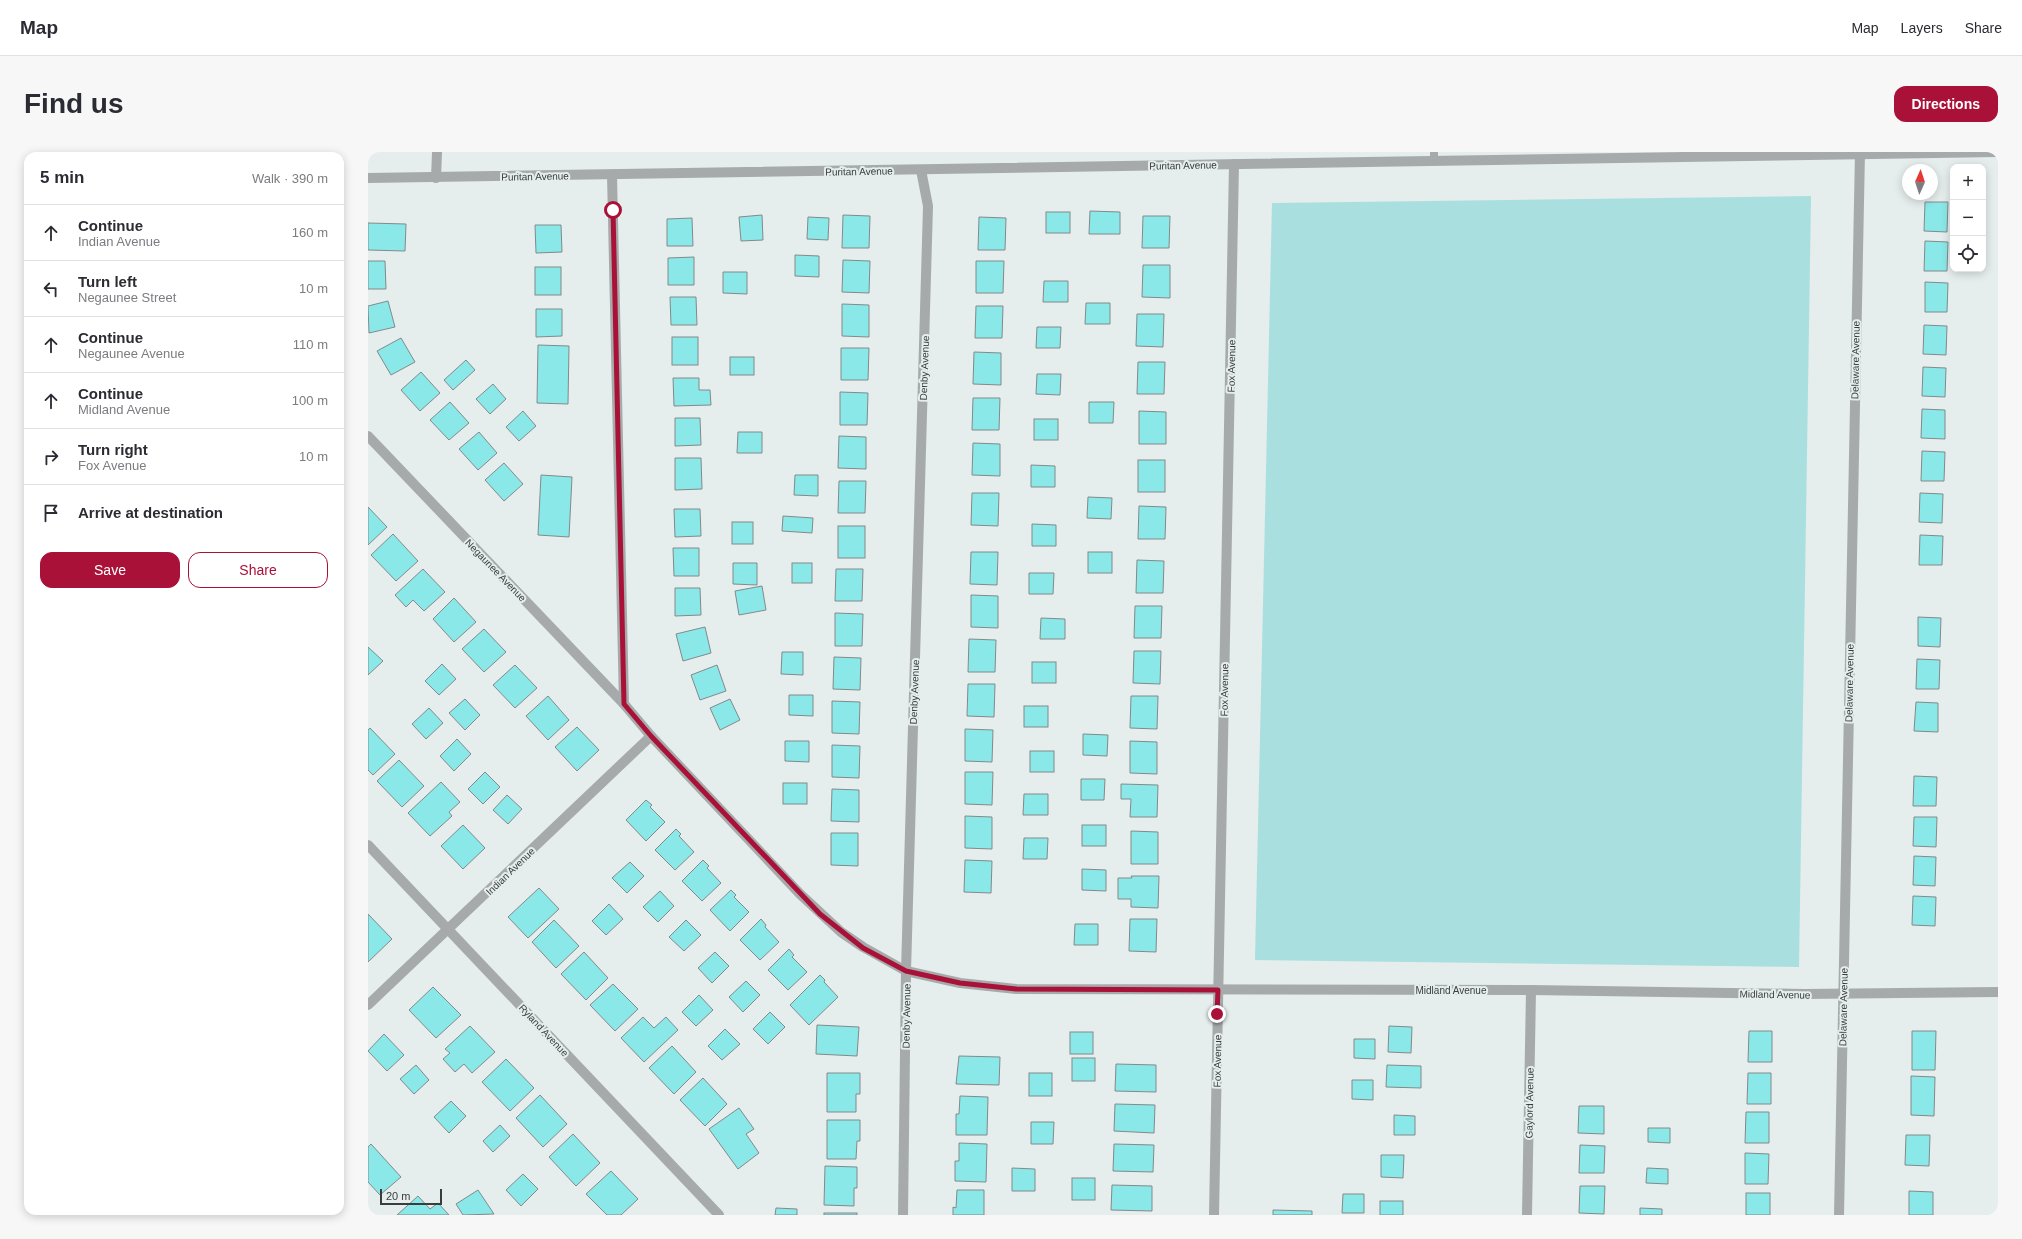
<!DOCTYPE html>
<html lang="en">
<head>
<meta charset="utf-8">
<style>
  :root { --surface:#fff; --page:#f7f7f7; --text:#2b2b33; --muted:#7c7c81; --line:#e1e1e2; --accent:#a91138 }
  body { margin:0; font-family:Arial,sans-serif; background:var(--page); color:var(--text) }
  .controls { position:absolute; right:12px; top:12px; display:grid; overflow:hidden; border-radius:8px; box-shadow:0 2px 10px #0003 }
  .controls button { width:36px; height:36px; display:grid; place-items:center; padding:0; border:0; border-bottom:1px solid var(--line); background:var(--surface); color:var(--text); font:20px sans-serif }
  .compass { position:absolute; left:1534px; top:12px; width:36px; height:36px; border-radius:50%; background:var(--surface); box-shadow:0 2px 10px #0003; rotate:3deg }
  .scale { position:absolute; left:12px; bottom:10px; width:62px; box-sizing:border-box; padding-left:4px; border:2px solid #3a3d3d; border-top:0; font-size:11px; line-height:14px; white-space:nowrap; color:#3a3d3d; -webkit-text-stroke:3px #e5eded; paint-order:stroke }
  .stop { position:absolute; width:12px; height:12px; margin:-9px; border:3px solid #a91138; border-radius:50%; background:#fff }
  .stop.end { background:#a91138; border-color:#fff; box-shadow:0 1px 4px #0008 }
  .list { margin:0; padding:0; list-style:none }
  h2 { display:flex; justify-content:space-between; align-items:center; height:52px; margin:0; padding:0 16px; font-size:17px }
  h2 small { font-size:13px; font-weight:400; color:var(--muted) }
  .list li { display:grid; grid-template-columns:26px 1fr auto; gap:12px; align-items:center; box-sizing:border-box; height:56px; padding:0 16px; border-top:1px solid var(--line) }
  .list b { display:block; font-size:15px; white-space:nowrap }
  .list p { margin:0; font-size:13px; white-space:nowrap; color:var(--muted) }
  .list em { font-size:13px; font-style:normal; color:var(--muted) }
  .actions { display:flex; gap:8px; padding:12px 16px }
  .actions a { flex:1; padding:9px 0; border:1px solid var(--accent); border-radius:12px; text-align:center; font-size:14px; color:var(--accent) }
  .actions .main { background:var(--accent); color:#fff }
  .icon { flex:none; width:22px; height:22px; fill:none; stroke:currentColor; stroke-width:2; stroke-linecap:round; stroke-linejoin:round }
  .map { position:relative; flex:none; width:1630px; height:1063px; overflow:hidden; border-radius:12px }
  header { display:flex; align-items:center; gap:24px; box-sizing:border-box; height:56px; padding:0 20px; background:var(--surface); border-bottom:1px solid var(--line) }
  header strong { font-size:19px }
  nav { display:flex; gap:22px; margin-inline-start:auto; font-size:14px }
  .intro { display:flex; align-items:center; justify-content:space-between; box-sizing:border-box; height:96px; padding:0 24px }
  h1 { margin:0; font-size:28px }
  .button { padding:10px 18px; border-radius:12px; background:var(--accent); color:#fff; font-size:14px; font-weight:700 }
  main { display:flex; gap:24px; padding:0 24px }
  aside { flex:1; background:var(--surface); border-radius:12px; box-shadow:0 2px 10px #0003 }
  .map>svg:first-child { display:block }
  .green { fill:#aadfdf }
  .building { fill:#8ae8e8; stroke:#838a8a }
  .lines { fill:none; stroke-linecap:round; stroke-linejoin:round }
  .lane { stroke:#a6aaaa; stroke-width:8 }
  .street { stroke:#a6aaaa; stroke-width:10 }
  .route { stroke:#a91138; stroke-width:5 }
  .labels { text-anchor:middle; stroke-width:4; stroke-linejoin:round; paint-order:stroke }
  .street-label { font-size:10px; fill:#3a3d3d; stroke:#e5eded }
</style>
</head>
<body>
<header>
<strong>Map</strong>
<nav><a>Map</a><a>Layers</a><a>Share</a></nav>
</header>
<div class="intro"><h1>Find us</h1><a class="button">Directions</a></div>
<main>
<aside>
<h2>5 min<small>Walk · 390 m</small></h2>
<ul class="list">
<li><svg class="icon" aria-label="ahead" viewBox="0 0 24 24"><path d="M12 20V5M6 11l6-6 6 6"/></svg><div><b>Continue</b><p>Indian Avenue</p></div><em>160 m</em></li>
<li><svg class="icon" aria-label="left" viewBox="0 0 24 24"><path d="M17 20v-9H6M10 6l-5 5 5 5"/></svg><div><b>Turn left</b><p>Negaunee Street</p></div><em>10 m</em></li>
<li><svg class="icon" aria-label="ahead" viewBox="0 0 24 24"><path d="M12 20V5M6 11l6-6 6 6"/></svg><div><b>Continue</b><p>Negaunee Avenue</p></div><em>110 m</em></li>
<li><svg class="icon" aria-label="ahead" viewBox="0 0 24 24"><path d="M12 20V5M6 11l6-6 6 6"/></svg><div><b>Continue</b><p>Midland Avenue</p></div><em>100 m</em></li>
<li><svg class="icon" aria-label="right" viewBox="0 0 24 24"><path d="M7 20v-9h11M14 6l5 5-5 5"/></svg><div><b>Turn right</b><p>Fox Avenue</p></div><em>10 m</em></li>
<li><svg class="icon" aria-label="arrive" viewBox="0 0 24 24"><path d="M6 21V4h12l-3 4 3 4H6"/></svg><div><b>Arrive at destination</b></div></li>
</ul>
<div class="actions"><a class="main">Save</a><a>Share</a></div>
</aside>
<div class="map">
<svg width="1630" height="1063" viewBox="0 0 1630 1063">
  <rect width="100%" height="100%" fill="#e5eded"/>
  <polygon class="green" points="1443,44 1431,815 887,808 904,51"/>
  <g class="building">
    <polygon points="1557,50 1580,50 1579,80 1556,79"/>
    <polygon points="722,59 752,60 752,82 721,82"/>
    <rect x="678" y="60" width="24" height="21"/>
    <polygon points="394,63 395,88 373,89 371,65"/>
    <polygon points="475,63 502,64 501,96 474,96"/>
    <polygon points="775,64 802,64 801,96 774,96"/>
    <polygon points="440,65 461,66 460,88 439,87"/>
    <polygon points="611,65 638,66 637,98 610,98"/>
    <polygon points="324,66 325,94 299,94 299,67"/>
    <polygon points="0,71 38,72 37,99 0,98"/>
    <polygon points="167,73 193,73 194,100 168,101"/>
    <polygon points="1557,89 1580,90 1579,119 1556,119"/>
    <polygon points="427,103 451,104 451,125 427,124"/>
    <polygon points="326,105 326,133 300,133 300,106"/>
    <polygon points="475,108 502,109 501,141 474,140"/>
    <polygon points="0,109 17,109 18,137 0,137"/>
    <polygon points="608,109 636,109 635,141 608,141"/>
    <polygon points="775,113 802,113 802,146 774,145"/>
    <rect x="167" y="115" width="26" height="28"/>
    <polygon points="355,120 379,120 379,142 355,141"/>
    <polygon points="676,129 700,129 700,150 675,150"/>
    <polygon points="1557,130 1580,131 1579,160 1557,160"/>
    <polygon points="302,145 328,145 329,173 303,173"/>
    <polygon points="20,149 27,175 1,181 0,154"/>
    <polygon points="718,151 742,151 742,172 717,172"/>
    <polygon points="474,152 501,153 501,185 474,184"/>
    <polygon points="608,154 635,154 634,186 607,186"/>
    <polygon points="168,157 194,157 194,184 168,185"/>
    <polygon points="769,162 796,162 795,195 768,194"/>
    <polygon points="1556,173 1579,174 1578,203 1555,202"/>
    <polygon points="669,175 693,175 692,196 668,196"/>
    <rect x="304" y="185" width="26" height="28"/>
    <polygon points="33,186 47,210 23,223 9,199"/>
    <polygon points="170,193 201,194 200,252 169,251"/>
    <polygon points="473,196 501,196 500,228 473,228"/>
    <polygon points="606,200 633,201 633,233 605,232"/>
    <rect x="362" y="205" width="24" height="18"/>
    <polygon points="98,208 107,218 85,238 76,228"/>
    <polygon points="770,210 797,210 796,242 769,242"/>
    <polygon points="1555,215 1578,216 1577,245 1554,244"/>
    <polygon points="53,220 72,241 52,259 33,238"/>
    <polygon points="669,222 693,222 692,243 668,242"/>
    <polygon points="305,226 331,226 331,238 342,238 343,253 306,254"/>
    <polygon points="125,232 138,247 122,262 108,247"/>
    <polygon points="472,240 500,241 499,273 472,273"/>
    <polygon points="605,246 632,246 631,278 604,278"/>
    <polygon points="82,250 101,271 81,288 62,268"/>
    <polygon points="721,250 746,250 745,271 721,271"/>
    <polygon points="1554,257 1577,258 1577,287 1553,286"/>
    <polygon points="155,259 168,274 151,289 138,275"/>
    <polygon points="771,259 798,260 798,292 771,292"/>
    <polygon points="307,266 332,266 333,293 307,294"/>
    <rect x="666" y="267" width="24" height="21"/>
    <polygon points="111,280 129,301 110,318 91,297"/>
    <polygon points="370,280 394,280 394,301 369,301"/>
    <polygon points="471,284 498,285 498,317 470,316"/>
    <polygon points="605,291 632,292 632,324 604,323"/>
    <polygon points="1554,299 1577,300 1576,329 1553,329"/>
    <polygon points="307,306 333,306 334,337 307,338"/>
    <rect x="770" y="308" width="27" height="32"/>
    <polygon points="136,311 155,332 136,349 117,328"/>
    <polygon points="663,313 687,314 687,335 663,335"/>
    <polygon points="173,323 204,325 201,385 170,383"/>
    <polygon points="427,323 450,323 450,344 426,343"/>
    <polygon points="471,329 498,329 497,361 470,361"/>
    <polygon points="604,341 631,341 630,374 603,373"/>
    <polygon points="1552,341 1575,342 1574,371 1551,370"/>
    <polygon points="720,345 744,346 743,367 719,366"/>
    <polygon points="771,354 798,355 797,387 770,387"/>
    <polygon points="0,355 19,375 0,393"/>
    <polygon points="306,357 332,357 333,384 307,385"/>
    <polygon points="415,364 445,366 444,381 414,379"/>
    <rect x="364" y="370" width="21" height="22"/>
    <polygon points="664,372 688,373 688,394 664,394"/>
    <rect x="470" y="374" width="27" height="32"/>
    <polygon points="25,382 50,409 28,429 3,403"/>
    <polygon points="1552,383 1575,384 1574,413 1551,413"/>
    <polygon points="305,396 331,396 331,424 306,424"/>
    <polygon points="603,400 630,400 629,433 602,432"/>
    <rect x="720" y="400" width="24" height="21"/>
    <polygon points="769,408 796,409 795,441 768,441"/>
    <polygon points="365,411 389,411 389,433 365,432"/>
    <rect x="424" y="411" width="20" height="20"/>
    <polygon points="55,417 77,440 56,459 45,448 38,455 27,443"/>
    <polygon points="468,417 495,417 494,449 467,449"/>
    <polygon points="661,421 686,421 685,442 661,442"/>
    <polygon points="394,434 398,458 371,463 367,439"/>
    <polygon points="307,436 332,436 333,463 307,464"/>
    <polygon points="603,443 630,444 630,476 603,475"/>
    <polygon points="86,446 108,470 86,490 65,467"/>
    <polygon points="767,454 794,454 793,486 766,486"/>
    <polygon points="467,461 495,462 494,494 467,494"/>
    <polygon points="1550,465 1573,466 1572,495 1550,494"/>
    <polygon points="673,466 697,467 697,487 672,487"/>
    <polygon points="337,475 343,501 315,509 308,482"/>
    <polygon points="116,477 138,500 116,520 94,497"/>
    <polygon points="601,487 628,488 627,520 600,520"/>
    <polygon points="0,495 15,509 0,523"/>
    <polygon points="766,499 793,499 792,532 765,531"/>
    <polygon points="414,500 435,500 435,523 413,522"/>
    <polygon points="466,505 493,506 492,538 465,537"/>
    <polygon points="1549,507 1572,508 1571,537 1548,537"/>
    <rect x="664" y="510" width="24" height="21"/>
    <polygon points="74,512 88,527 71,543 57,529"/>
    <polygon points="147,513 169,536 147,556 125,533"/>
    <polygon points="349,513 358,539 332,548 323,523"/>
    <polygon points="600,532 627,532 626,565 599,564"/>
    <polygon points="421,543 445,543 445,564 421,563"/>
    <polygon points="180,544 201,568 180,588 158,564"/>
    <polygon points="763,544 790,544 789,577 762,576"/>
    <polygon points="97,547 112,563 97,578 81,561"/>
    <polygon points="362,547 372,568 352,578 342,556"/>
    <polygon points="464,549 492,550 491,582 464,581"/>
    <polygon points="1548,550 1570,551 1570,580 1546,579"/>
    <rect x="656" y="554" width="24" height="21"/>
    <polygon points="61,556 75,571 58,587 44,572"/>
    <polygon points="209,575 231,598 209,619 187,595"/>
    <polygon points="2,576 27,602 5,623 0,618 0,578"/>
    <polygon points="597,577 625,578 624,610 597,609"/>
    <polygon points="715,582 740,583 739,604 715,603"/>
    <polygon points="89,587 103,602 86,619 72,604"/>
    <polygon points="417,589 441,589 441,610 417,609"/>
    <polygon points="762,589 789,590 789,622 762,621"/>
    <polygon points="464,593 492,594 491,626 464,625"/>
    <rect x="662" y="599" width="24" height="21"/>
    <polygon points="31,608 56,634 34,655 9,629"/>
    <polygon points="117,620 132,635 115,652 100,637"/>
    <polygon points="597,620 625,620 624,653 597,652"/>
    <polygon points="1546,624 1569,625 1568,654 1545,654"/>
    <polygon points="713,627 737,627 736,648 713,648"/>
    <polygon points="73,630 92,650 81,660 84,664 62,684 40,661"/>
    <rect x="415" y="631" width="24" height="21"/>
    <polygon points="753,632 790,633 789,665 762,665 763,647 753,647"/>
    <polygon points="464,637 491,638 491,670 463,669"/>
    <polygon points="656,642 680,642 680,663 655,663"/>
    <polygon points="139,643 154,657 140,672 125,658"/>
    <polygon points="278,648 284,653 282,655 297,670 278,689 258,668"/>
    <polygon points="597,664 624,665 624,697 597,696"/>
    <polygon points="1546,665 1569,665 1568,695 1545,694"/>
    <polygon points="95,673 117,696 95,717 73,694"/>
    <rect x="714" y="673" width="24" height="21"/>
    <polygon points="308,677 313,682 311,684 326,700 307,718 287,698"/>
    <polygon points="763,679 790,680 790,712 763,712"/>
    <polygon points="463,681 490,681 490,714 463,713"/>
    <polygon points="656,686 680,686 679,707 655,707"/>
    <polygon points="1546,704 1568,705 1567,734 1545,733"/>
    <polygon points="335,708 341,714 339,716 353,731 334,749 314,729"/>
    <polygon points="597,708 624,709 623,741 596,740"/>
    <polygon points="262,710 276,724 259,741 244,726"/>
    <polygon points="714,717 738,718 738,739 714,738"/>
    <polygon points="763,724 791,724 790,756 763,755 763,747 750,747 750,726 764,726"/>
    <polygon points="171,736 191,757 160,786 140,765"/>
    <polygon points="363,738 368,743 366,745 381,760 362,779 342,758"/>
    <polygon points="292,739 306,754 290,770 275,755"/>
    <polygon points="1545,744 1568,745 1567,774 1544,773"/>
    <polygon points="241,752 255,767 238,783 224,769"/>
    <polygon points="0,762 24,787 0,810"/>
    <polygon points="393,767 398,773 397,775 411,790 392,808 372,788"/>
    <polygon points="762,767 789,767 788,800 761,799"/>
    <polygon points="186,768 211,794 188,816 164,790"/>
    <polygon points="318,768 333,783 316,799 301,785"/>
    <polygon points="707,772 730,772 730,793 706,793"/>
    <polygon points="421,797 426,803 424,805 439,820 420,838 400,818"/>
    <polygon points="216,800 240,826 218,848 193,822"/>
    <polygon points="347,800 361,814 344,831 330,816"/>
    <polygon points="452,823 457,828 456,830 470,845 441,873 422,853"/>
    <polygon points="378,829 392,843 375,860 361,845"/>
    <polygon points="245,832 270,857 247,879 222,853"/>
    <polygon points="65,835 93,863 68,886 41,858"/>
    <polygon points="331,843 345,858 328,874 314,860"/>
    <polygon points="402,860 417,875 400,892 385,877"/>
    <polygon points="275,865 286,876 298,865 310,878 276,910 253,886"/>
    <polygon points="449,873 491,875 489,904 448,902"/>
    <polygon points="102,874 127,900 104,921 96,912 87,920 75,907 82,901 77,897"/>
    <polygon points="1021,874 1044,875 1043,901 1020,900"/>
    <polygon points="357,877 372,892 354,908 340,894"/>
    <polygon points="1381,879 1404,879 1404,910 1380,910"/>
    <polygon points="1544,879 1568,879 1567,918 1544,918"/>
    <rect x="702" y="880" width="23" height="22"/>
    <polygon points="16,882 36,903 19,919 0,899"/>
    <polygon points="986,887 1007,887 1007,907 986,906"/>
    <polygon points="304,894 328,920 306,942 281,916"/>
    <polygon points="591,904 632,905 631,933 588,932"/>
    <rect x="704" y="906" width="23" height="23"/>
    <polygon points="138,907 166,936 142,959 114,930"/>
    <polygon points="748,912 788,913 788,940 747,939"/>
    <polygon points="48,913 61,928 46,942 32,927"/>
    <polygon points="1019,913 1053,914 1053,936 1018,935"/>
    <polygon points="459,921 492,921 492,942 488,942 488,960 459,960"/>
    <rect x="661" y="921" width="23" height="23"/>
    <polygon points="1380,921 1403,921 1403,952 1379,952"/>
    <polygon points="1543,924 1567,925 1566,964 1543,963"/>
    <polygon points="335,926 359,952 337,974 312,948"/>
    <polygon points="984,928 1005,928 1005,948 984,947"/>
    <polygon points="172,943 199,972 175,995 148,966"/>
    <polygon points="592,944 620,945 619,983 588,983 588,962 591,962"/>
    <polygon points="83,949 98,964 81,981 66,965"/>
    <polygon points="747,952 787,953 786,981 746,979"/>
    <polygon points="1211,954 1236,954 1236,982 1210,981"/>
    <polygon points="371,956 386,977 378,982 391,1001 370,1017 341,977"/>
    <polygon points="1378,960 1401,960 1401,991 1377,991"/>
    <polygon points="1026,963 1047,964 1047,983 1026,983"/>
    <polygon points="459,968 492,968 492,989 489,989 488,1007 459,1007"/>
    <polygon points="663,970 686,970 685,992 663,992"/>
    <polygon points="132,973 142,984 125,1000 115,989"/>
    <polygon points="1280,976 1302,976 1302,991 1280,990"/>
    <polygon points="205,982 232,1011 208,1034 181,1005"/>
    <polygon points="1538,983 1562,983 1561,1014 1537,1013"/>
    <polygon points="591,991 619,992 618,1030 587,1029 587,1009 591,1009"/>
    <polygon points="3,992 33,1025 12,1043 0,1030 0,995"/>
    <polygon points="746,992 786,993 785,1020 745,1019"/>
    <polygon points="1212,993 1237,994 1236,1021 1211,1021"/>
    <polygon points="1377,1001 1401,1002 1400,1032 1377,1032"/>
    <polygon points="1013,1003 1036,1003 1035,1026 1013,1025"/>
    <polygon points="457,1014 489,1015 489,1036 486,1036 486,1054 456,1053"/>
    <polygon points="644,1016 667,1017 667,1039 644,1039"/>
    <polygon points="1279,1016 1300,1017 1300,1032 1278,1031"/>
    <polygon points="243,1019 270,1047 253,1063 239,1063 218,1042"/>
    <polygon points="155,1022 170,1037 153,1054 138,1038"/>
    <rect x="704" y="1026" width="23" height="22"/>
    <polygon points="744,1033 784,1034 784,1059 743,1058"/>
    <polygon points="1212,1034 1237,1034 1236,1062 1211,1061"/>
    <polygon points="110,1038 126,1062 95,1063 88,1052"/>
    <polygon points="589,1038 616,1038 616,1063 585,1063 585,1055 588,1056"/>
    <polygon points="1541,1039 1565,1040 1565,1063 1541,1063"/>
    <rect x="1378" y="1041" width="24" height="22"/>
    <polygon points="975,1042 996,1042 996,1061 974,1061"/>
    <polygon points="50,1044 62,1057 70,1051 81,1063 29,1063"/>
    <rect x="1012" y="1049" width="23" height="14"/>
    <polygon points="408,1056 429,1057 429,1063 407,1063"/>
    <polygon points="1272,1056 1294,1057 1294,1063 1272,1063"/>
    <polygon points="905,1058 944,1059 944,1063 905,1063"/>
    <rect x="456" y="1061" width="33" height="2"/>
  </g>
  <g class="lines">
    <polyline class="lane" points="1066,9 1066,0"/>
    <g class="street">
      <polyline points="244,23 256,552"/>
      <polyline points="0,26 1630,0"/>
      <polyline points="68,26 69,0"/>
      <polyline points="0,284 256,552 283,584 432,742 473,780 495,795 538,819 592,831 648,837 1163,838 1437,842 1630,840"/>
      <polyline points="0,693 351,1063"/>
      <polyline points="0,853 283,584"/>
      <polyline points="535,1063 538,819 560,54 553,18"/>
      <polyline points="846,1063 866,12"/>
      <polyline points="1159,1063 1163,838"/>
      <polyline points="1471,1063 1492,0"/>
    </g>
  </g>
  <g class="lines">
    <polyline class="route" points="245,58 256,552 283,584 452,762 495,796 538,819 592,831 648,837 850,838 849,862"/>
  </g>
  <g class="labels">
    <g class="street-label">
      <text transform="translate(815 13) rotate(-1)" y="4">Puritan Avenue</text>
      <text transform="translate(491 19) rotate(-1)" y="4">Puritan Avenue</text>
      <text transform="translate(167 24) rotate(-1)" y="4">Puritan Avenue</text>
      <text transform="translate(1487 208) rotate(-89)" y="4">Delaware Avenue</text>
      <text transform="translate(863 214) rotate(-89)" y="4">Fox Avenue</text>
      <text transform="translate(556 216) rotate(-88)" y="4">Denby Avenue</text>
      <text transform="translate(128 418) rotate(46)" y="4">Negaunee Avenue</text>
      <text transform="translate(1481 531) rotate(-89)" y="4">Delaware Avenue</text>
      <text transform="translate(856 538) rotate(-89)" y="4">Fox Avenue</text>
      <text transform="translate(546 540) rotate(-88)" y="4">Denby Avenue</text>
      <text transform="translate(142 719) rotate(-44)" y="4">Indian Avenue</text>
      <text x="1083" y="842">Midland Avenue</text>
      <text transform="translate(1407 842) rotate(1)" y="4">Midland Avenue</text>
      <text transform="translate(1475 855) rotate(-89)" y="4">Delaware Avenue</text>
      <text transform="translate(538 864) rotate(-89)" y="4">Denby Avenue</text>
      <text transform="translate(176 878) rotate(47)" y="4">Ryland Avenue</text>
      <text transform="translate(849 909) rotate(-89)" y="4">Fox Avenue</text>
      <text transform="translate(1161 951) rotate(-89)" y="4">Gaylord Avenue</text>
    </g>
  </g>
</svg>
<div class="controls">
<button>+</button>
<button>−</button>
<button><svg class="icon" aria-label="locate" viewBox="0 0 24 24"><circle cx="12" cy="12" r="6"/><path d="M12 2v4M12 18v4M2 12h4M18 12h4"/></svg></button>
</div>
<svg class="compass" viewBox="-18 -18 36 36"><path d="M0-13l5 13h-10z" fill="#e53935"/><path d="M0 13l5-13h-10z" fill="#7c7c81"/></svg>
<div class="scale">20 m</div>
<div class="stop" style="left:245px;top:58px"></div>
<div class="stop end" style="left:849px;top:862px"></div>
</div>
</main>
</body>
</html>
